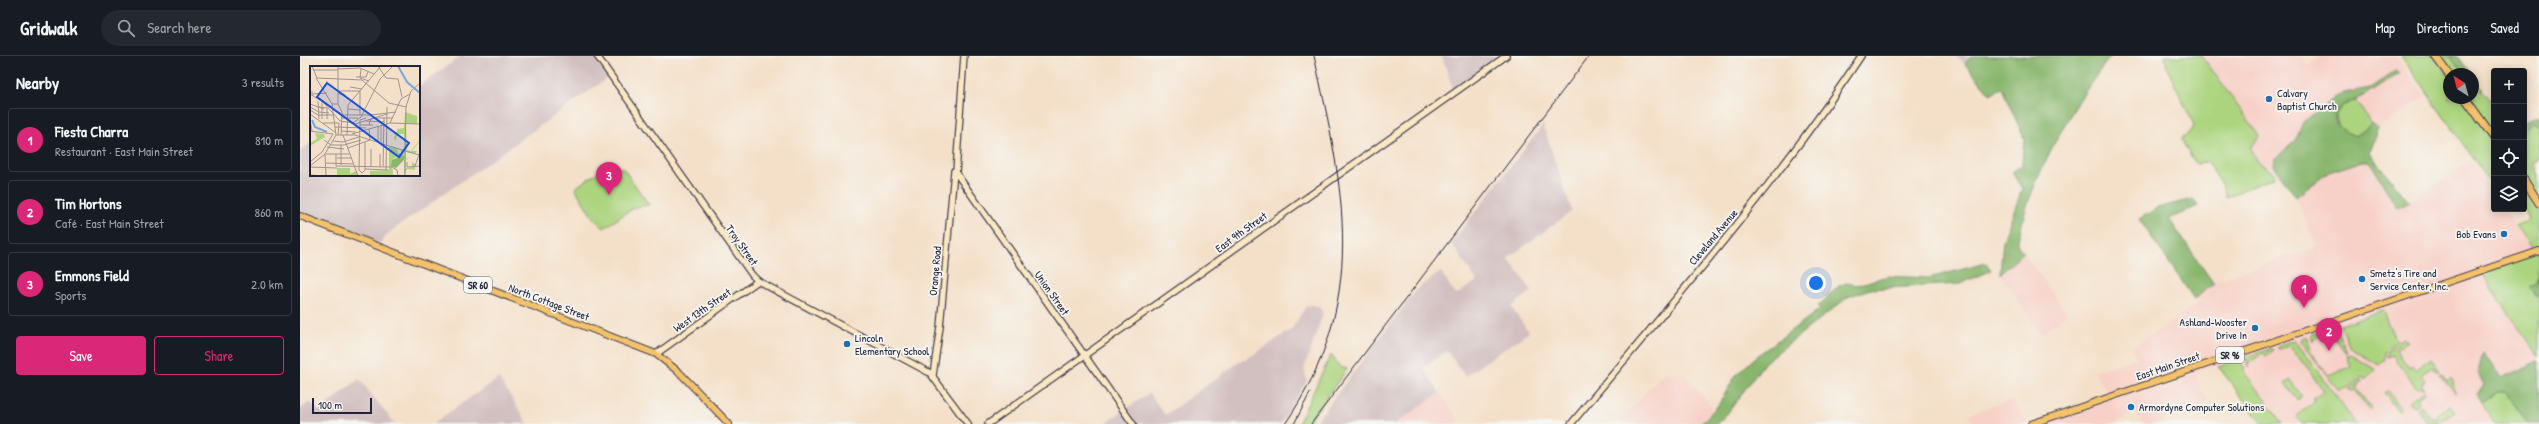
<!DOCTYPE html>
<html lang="en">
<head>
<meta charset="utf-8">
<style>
  :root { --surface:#171b24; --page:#242831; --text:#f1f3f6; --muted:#9ea1a6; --line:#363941; --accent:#db2777 }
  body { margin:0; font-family:"Patrick Hand",sans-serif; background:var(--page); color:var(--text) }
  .controls { position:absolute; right:12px; top:12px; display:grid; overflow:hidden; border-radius:4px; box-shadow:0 2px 10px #0003 }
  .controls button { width:36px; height:36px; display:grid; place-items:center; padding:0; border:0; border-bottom:1px solid var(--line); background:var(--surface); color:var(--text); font:20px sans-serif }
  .compass { position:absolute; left:2143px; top:12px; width:36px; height:36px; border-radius:50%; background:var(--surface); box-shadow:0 2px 10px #0003; rotate:324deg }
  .scale { position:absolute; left:12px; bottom:10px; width:60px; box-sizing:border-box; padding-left:4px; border:2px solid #22223b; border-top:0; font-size:11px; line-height:14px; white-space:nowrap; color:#22223b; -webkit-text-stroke:3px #f6f6f2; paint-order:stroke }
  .you { position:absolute; left:1516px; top:227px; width:14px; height:14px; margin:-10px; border:3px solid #fff; border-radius:50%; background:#1a73e8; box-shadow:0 0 0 6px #1a73e833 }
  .badge { display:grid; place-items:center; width:26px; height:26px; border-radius:50%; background:var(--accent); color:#fff; font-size:13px; font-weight:700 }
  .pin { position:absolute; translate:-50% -33px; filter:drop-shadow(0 1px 2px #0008) }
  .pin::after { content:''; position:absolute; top:21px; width:14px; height:12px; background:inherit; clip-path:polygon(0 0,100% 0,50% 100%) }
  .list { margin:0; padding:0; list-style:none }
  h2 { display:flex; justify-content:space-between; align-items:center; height:52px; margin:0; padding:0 16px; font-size:17px }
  h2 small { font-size:13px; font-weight:400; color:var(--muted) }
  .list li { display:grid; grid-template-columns:26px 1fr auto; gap:12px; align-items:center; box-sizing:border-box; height:64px; margin:0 8px 8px; padding:0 8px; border:1px solid var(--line); border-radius:4px }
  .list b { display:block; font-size:15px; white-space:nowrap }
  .list p { margin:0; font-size:13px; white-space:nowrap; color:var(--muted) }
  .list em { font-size:13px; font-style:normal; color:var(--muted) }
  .actions { display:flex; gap:8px; padding:12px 16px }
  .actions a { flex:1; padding:9px 0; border:1px solid var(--accent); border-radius:4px; text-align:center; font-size:14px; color:var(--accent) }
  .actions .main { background:var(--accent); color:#fff }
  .icon { flex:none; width:22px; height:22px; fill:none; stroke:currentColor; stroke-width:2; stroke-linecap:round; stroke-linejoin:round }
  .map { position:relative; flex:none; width:2239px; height:368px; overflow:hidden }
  header { display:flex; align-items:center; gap:24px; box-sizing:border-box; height:56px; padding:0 20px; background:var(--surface); border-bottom:1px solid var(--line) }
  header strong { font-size:19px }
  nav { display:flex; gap:22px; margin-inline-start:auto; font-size:14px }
  .search { width:280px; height:36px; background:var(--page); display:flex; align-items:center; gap:10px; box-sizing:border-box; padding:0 14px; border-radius:22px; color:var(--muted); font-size:15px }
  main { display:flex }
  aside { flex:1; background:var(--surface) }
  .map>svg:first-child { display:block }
  .built { fill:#f7d1c8 }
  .industrial { fill:#d2bfc0 }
  .green { fill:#acd47e; stroke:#677b5c }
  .forest { fill:#89b66d; stroke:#566c54 }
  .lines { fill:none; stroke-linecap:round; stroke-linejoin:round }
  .secondary-casing { stroke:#423e50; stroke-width:8 }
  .primary-casing { stroke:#423e50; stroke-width:8 }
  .highway-casing { stroke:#423e50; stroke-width:9 }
  .secondary { stroke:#fae7c3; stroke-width:5.5 }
  .primary { stroke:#f3c26a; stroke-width:6 }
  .highway { stroke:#f3c26a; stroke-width:7 }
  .rail { stroke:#22223b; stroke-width:1 }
  .poi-dot { fill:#1f6fb2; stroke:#f6f6f2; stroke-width:1.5 }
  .labels { text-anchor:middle; stroke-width:3.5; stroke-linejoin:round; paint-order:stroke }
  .shield { fill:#f6f6f2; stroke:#626272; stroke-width:1 }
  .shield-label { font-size:10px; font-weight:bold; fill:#22223b }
  .poi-label { font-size:11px; fill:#22223b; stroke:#f6f6f2; text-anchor:start }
  .street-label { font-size:11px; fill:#22223b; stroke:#f6f6f2 }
  .inset-river { fill:none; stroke:#73a9e0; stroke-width:2 }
  .inset-road { fill:none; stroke:#a09490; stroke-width:1 }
  .view { fill:#1d4ed8; fill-opacity:0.15; stroke:#1d4ed8; stroke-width:2 }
  .inset-edge { fill:none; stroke:#22223b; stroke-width:2 }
</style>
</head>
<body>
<header>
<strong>Gridwalk</strong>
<div class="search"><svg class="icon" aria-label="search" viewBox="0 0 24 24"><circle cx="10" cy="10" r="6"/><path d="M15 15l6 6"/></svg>Search here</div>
<nav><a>Map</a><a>Directions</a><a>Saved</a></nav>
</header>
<main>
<aside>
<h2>Nearby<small>3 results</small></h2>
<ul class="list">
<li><span class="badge">1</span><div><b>Fiesta Charra</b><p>Restaurant · East Main Street</p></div><em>810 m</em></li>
<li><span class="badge">2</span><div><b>Tim Hortons</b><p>Café · East Main Street</p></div><em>860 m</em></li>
<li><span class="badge">3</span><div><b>Emmons Field</b><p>Sports</p></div><em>2.0 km</em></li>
</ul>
<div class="actions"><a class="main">Save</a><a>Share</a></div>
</aside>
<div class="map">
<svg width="2239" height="368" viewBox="0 0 2239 368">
  <rect width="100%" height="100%" fill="#f6f6f2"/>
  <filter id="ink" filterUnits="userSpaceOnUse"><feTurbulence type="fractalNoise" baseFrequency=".025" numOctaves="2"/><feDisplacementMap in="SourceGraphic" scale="8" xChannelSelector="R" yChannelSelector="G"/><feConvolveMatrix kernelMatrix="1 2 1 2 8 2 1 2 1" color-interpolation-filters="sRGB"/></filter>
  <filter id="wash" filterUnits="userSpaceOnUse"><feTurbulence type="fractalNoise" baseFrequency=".012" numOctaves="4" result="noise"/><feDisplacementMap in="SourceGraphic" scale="16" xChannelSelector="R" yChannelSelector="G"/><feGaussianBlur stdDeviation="0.9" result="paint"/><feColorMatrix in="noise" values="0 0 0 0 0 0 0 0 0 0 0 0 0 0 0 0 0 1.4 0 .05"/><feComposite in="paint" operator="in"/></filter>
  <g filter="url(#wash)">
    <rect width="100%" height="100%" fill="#f4e0c9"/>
    <g class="built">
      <polygon points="1902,0 2001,0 2008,10 2022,0 2096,0 2125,41 2077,73 2055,44 2099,17 2097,14 2070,32 2043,37 2035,41 1999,73 1996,84 1975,103 1974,110 1969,114 1958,106 1951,92 1958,80"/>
      <polygon points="2063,105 2068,105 2072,109 2098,153 2170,105 2194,139 2194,153 2204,153 2234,195 2180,216 2239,300 2239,305 2201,322 2183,298 2178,317 2184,329 2177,339 2195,368 1983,368 1944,316 1939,303 1895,316 1901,334 1909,345 1885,363 1878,353 1858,368 1844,368 1834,354 1815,368 1675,368 1668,358 1711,344 1729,368 1810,339 1793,315 1838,302 1832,292 1897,248 1894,243 1919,224 2016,191 1996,141 2029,116"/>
      <polygon points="1723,197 1768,258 1741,278 1700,218"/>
      <polygon points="1365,316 1386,319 1413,353 1401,368 1317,368"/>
      <polygon points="1140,337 1159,365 1154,368 1095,368"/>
    </g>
    <g class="industrial">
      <polygon points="161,0 294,0 309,21 90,176 79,188 0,156 0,95 11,87 11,119 119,119 119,30"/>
      <polygon points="1142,0 1200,0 1153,34"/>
      <polygon points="1656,0 1672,0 1665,8"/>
      <polygon points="1243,69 1272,155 1208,202 1232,235 1211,251 1229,276 1165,320 1147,295 1123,312 1140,337 1095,368 1014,368 1118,232 1141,216 1156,239 1177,225 1151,187"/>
      <polygon points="1013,249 1020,252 1023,258 1004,313 1007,325 980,368 804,368 849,337 865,359 939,306 955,298 992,273 1006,250"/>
      <polygon points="199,322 228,368 132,368"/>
      <polygon points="59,323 95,368 0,368 0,353 10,346 19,355"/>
    </g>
    <g class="green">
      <polygon points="1865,0 1902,0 1959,80 1951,92 1958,106 1974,117 1975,121 1926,141 1924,133 1908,107 1902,106 1897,108 1894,106 1881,83 1892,74 1894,69 1867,12"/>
      <polygon points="2101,0 2134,0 2149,21 2149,42 2164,42 2194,85 2194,132"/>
      <polygon points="2137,0 2152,0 2164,18 2149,18"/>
      <polygon points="2173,30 2178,36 2181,34 2179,30 2194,48 2191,50 2194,53 2194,80 2166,42 2173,42"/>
      <path d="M2055 44 2072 68 2056 80C2043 76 2037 73 2036 58L2042 50Z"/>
      <polygon points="2232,66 2239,70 2239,105 2234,107 2239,119 2239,145 2224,123 2224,72"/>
      <polygon points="323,112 349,149 335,151 304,172 293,162 275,132 302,113"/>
      <polygon points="2224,127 2239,149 2239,194 2234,195 2216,169 2226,167 2229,162 2224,153"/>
      <polygon points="2239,197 2239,221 2236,229 2233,230 2233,237 2239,242 2239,300 2180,216"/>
      <polygon points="2082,254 2096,285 2085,296 2084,305 2079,309 2050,292 2040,269"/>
      <polygon points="2035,271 2047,296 2046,297 2030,276 2014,282 2013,285 2011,278"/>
      <polygon points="2006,280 2015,302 2028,319 2051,311 2047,300 2050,298 2076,314 2065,324 2063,321 2047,332 2038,334 2001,285 2001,282"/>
      <polygon points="2102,282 2108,285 2096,294 2109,312 2112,310 2115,314 2131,302 2140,315 2138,316 2133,310 2121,319 2125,325 2121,328 2124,333 2116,331 2093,299 2087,301 2088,296"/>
      <polygon points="1995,284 2056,368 2002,368 1996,360 2015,346 2013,343 2024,335 1990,290 1978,293 1978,289"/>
      <polygon points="1972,292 1974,294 1966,300 1963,297 1948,308 1948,312 1946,301"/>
      <polygon points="1031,299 1040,311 1047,313 1007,368 998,368"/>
      <polygon points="1940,303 1944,316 1983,368 1962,368 1918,310"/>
      <polygon points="2141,317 2147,324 2151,321 2155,338 2140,318"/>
      <polygon points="1990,324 2002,340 1998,344 1984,328"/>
      <polygon points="2061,325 2062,327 2056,332 2071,352 2069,354 2055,334 2052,335 2049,333"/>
      <polygon points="2087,335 2100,352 2098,355 2084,337"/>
      <polygon points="2123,335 2124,337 2117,343 2119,347 2115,350 2108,347"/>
      <polygon points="2198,336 2206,336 2228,368 2195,368 2182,347"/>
      <polygon points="2121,349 2131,363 2134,361 2139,368 2128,368 2117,353"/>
      <polygon points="2150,349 2155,355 2141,366 2136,360"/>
    </g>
    <g class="forest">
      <path d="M1672 0H1811C1777 43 1747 95 1728 147 1723 160 1721 175 1717 188L1723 197 1700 218 1703 185 1722 133 1712 116 1722 109 1724 82 1702 32 1690 38 1665 8Z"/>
      <polygon points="2152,0 2158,0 2171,18 2164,18"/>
      <path d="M2096 14 2099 17C2087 24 2076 32 2065 39 2058 43 2048 45 2042 50 2025 64 2043 76 2056 80L2072 68 2077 72 2076 82 2069 96 2109 146 2097 152 2072 109 2068 105H2063L2029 116 1996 141 1974 110 1975 103 1996 84 2003 66 2036 41 2043 37 2070 32Z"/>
      <polygon points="2239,59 2239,70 2232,66 2224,72 2224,65"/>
      <polygon points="1893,143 1898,150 1869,163 1914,228 1894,243 1839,163 1857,152"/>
      <polygon points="1686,207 1691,214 1660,228 1570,233 1548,241 1465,306 1427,358 1417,368 1401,368 1419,348 1436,319 1458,299 1520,253 1518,250 1539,230 1546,227 1558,229 1587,220 1629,222"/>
      <polygon points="2239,221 2239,242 2229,232 2230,230 2236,229"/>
      <polygon points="2183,297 2201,322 2239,305 2239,368 2228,368 2206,336 2198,336 2182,347 2177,339 2184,329 2178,317"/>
    </g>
  </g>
  <g filter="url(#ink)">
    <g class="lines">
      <g class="secondary-casing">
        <g id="secondary">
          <polyline points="297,0 452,219 458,225 630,317 668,368"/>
          <polyline points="664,0 656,117 833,368"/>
          <polyline points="356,298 458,225"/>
          <polyline points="633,319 640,271 654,115"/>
          <polyline points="688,368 1206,0"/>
          <path d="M1271 368C1371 248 1475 130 1561 0"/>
        </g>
      </g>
      <g class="primary-casing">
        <g id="primary">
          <polyline points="0,160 356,298 379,316 429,368"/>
          <polyline points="1731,368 2239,195"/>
        </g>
      </g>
      <g class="highway-casing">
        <g id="highway">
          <polyline points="2135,0 2149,19"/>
          <polyline points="2165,42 2194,82"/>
          <polyline points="2224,124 2239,147"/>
        </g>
      </g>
      <use href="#secondary" class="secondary"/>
      <use href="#primary" class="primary"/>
      <use href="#highway" class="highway"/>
      <g class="rail">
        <path d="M985 368C1070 245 1044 134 1014 0"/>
        <polyline points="994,368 1010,337"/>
        <polyline points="1011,368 1289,0"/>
      </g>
    </g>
  </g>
  <g class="poi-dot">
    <circle cx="1969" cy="43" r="4"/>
    <circle cx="2204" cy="178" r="4"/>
    <circle cx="2062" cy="223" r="4"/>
    <circle cx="1955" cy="272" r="4"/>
    <circle cx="547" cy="288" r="4"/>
    <circle cx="1831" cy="351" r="4"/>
  </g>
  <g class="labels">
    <g class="shield">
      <rect x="164" y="221" width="28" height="16" rx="3"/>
      <rect x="1916" y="291" width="28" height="16" rx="3"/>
    </g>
    <g class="shield-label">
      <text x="178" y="233">SR 60</text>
      <text x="1930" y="303">SR 96</text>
    </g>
    <g class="poi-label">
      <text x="1977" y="41">Calvary<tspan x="1977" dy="13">Baptist Church</tspan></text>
      <text x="2196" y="182" text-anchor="end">Bob Evans</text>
      <text x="2070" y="221">Smetz's Tire and<tspan x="2070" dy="13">Service Center, Inc.</tspan></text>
      <text x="1947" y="270" text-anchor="end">Ashland-Wooster<tspan x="1947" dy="13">Drive In</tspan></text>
      <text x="555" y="286">Lincoln<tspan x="555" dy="13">Elementary School</tspan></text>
      <text x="1839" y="355">Armordyne Computer Solutions</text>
    </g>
    <g class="street-label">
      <text transform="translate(941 176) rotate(-36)" y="4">East 9th Street</text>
      <text transform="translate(1413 181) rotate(-50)" y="4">Cleveland Avenue</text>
      <text transform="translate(442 189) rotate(55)" y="4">Troy Street</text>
      <text transform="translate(635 215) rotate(-85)" y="4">Orange Road</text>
      <text transform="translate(752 237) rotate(55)" y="4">Union Street</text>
      <text transform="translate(249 246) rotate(21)" y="4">North Cottage Street</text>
      <text transform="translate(402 254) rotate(-35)" y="4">West 13th Street</text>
      <text transform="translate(1868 310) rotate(-19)" y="4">East Main Street</text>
    </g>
  </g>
  <g transform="translate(10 10)">
    <rect width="110" height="110" fill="#f4e0c9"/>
    <path d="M95 46 107 50V58H96L97 84 101 85 109 75H110L102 85H107L105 88 96 86V93L99 91 96 94V102L102 101V96L105 98V104L97 103 94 110V90L92 89 91 84 95 83 94 68H87L86 75 84 72 86 66H92H87V63L94 62ZM5 67 14 68 15 71 0 80V77L7 73ZM79 80 87 82 89 89 82 94 83 110H56L60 109V105L79 104ZM27 102H40V108L46 105 48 110H27Z" fill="#acd47e"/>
    <path d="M89 87 94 90V94L86 102 81 100 82 94 89 91Z" fill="#89b66d"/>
    <path class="inset-river" d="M88 0 97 16 110 27M110 46V60M2 54 5 61 17 66"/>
    <path class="inset-road" d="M2 0 7 12M68 0 76 12 88 13 92 31M28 3 50 2 64 8M51 3 50 12 59 15M3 4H28M46 11H56L58 6M6 12 22 38 26 69M7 12 52 14 79 37 96 41 95 85 110 89M40 21 52 23M2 25V28L17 27M28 25H50M0 28 13 36 30 55 43 57 51 51 70 13 83 0M28 28H33L35 29V30L30 28M8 35 9 53M0 38 14 43M22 38H28V0M28 38 32 46 31 69M0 41 9 46 19 47M9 41 17 42V53M96 41 101 25 110 17M38 43 50 44M0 44 8 49H23M0 48 26 67M32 49H61L86 46M50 49V25M31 52H48M0 53 2 65M12 53V36M56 55 75 56M13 57H29L28 69M80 57 110 58M45 58 77 48M50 59H63M59 59 61 53 64 52H82M25 61 56 62M0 65 23 68M31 65 46 66M42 68 80 57 91 33 100 28M26 69H45L95 85V110M33 69 48 110M37 69 38 39 71 0M14 74 21 79H34L51 74M23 75 33 76 49 71M68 76V61M71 77V60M17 81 34 83M38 82 60 74 59 63M15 88 16 110M16 88H39M26 88V100L82 101 87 104 88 110M27 92H41M0 96 12 86 23 68M97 96V101L110 100M16 97 43 98M31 99V79M0 100 15 88 26 69M61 100V83M73 100 74 52M105 100 110 86M0 101 27 102M70 101V88M55 103 78 104M76 104 77 41M52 107 49 104 50 54 56 52M52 107 55 104V76M0 109 14 110"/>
    <path class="view" d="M17 17 99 77 89 91 7 31Z"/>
    <rect width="110" height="110" class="inset-edge"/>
  </g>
</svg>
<div class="controls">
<button>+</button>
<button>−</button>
<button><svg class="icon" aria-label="locate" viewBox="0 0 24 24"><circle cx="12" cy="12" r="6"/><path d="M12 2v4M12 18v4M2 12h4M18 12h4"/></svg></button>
<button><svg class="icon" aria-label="layers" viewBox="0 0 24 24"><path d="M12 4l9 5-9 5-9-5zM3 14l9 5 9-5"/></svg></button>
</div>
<svg class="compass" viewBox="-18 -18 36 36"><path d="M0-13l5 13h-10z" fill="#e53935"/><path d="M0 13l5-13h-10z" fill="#9ea1a6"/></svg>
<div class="scale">100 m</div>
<div class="you"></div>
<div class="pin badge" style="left:2004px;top:252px">1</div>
<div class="pin badge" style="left:2029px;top:295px">2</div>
<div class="pin badge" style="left:309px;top:139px">3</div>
</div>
</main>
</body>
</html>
